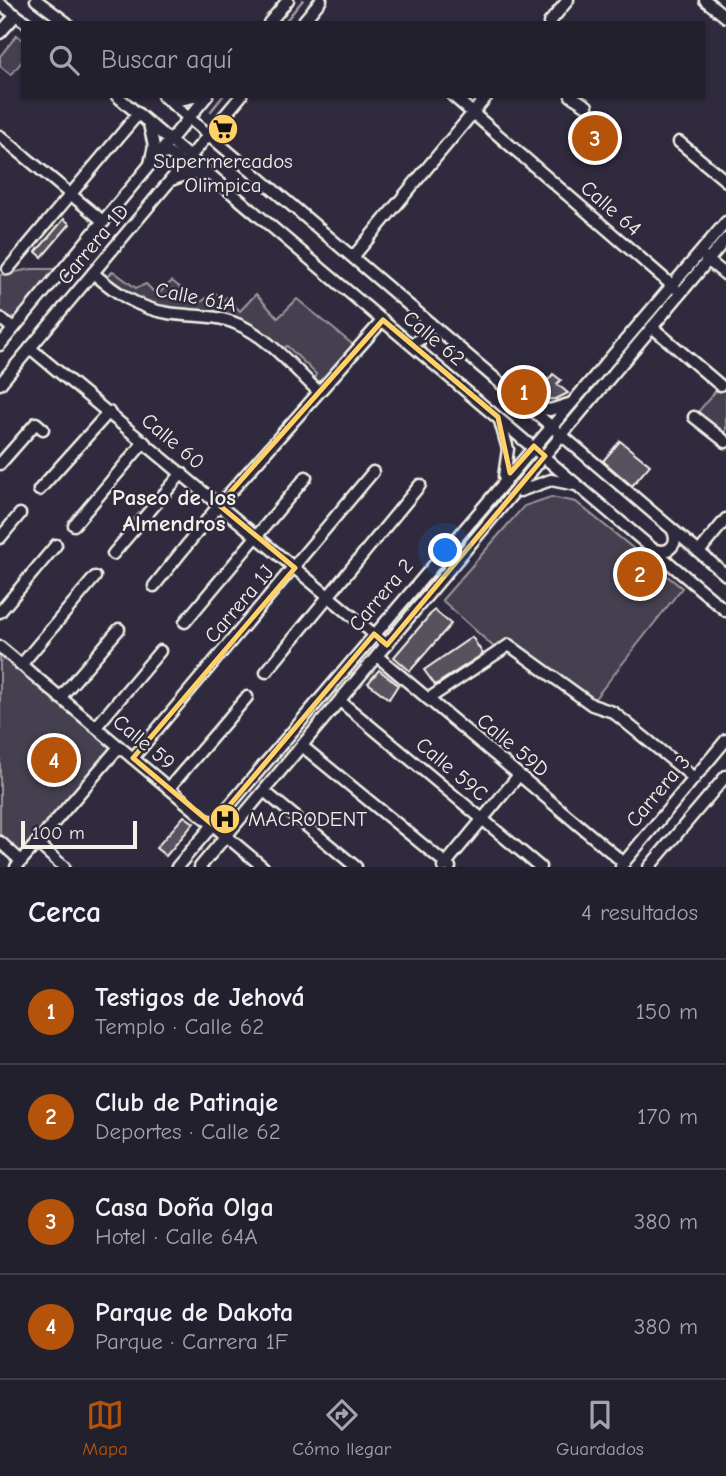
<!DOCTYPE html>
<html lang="es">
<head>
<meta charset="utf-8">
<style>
  :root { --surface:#23202e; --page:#2f2d3a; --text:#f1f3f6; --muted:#a3a3aa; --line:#403e4a; --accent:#b45309 }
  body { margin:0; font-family:"Comic Neue",sans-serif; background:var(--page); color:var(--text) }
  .scale { position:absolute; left:21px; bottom:18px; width:116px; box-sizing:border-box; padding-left:7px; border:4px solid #f4f1e8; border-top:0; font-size:19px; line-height:24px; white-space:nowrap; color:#f4f1e8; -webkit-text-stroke:5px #2f2a3d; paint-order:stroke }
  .you { position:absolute; left:446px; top:551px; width:24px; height:24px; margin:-18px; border:5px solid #fff; border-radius:50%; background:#1a73e8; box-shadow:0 0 0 10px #1a73e833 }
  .badge { display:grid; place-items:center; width:46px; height:46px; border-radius:50%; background:var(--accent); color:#fff; font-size:23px; font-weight:700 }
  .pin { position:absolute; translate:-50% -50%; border:4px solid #fff; box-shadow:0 2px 7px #0006 }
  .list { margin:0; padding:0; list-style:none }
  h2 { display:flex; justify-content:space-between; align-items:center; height:91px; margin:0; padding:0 28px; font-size:30px }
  h2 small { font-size:23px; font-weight:400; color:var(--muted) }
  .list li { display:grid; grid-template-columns:46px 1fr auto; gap:21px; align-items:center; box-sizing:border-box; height:105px; padding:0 28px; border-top:2px solid var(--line) }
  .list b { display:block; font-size:26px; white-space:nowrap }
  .list p { margin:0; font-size:23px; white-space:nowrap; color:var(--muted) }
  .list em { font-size:23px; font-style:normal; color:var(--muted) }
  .icon { flex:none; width:38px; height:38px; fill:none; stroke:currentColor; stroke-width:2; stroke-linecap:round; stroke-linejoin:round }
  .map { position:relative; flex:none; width:726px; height:867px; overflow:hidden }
  .search { position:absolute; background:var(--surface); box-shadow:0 2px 5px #0004; left:21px; right:21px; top:21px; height:77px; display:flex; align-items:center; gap:18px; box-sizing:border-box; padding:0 24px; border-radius:0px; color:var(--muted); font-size:26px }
  .sheet { height:511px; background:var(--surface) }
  nav { display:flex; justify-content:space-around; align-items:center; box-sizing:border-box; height:98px; border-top:2px solid var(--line); background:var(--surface); font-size:19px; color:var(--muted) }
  nav a { display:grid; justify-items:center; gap:4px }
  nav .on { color:var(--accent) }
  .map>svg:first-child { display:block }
  .green { fill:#454050; stroke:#9c989c; stroke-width:2 }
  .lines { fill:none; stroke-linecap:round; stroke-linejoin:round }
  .stream { stroke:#a19ea0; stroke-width:2.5 }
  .building { fill:#56525f; stroke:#f4f1e8; stroke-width:2 }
  .minor-casing { stroke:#f4f1e8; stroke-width:15 }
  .minor { stroke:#2f2a3d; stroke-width:10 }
  .marked { fill:none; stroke:#ffd166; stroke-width:5; stroke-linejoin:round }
  .labels { text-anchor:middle; stroke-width:5; stroke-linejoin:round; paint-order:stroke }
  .poi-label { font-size:21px; fill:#f4f1e8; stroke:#2f2a3d }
  .street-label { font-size:21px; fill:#f4f1e8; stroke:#2f2a3d }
  .neighbourhood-label { font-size:23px; font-weight:bold; fill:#f4f1e8; stroke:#2f2a3d }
</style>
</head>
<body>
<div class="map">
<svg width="726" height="867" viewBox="0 0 726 867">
  <rect width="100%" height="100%" fill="#2f2a3d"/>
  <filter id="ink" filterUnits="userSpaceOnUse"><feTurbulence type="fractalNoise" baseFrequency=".0143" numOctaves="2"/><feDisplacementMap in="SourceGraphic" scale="14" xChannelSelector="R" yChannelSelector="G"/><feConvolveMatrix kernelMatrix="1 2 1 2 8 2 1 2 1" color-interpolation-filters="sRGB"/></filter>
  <g filter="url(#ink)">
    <g class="green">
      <polygon points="17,35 23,40 23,60 11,75 0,66 0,56"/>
      <polygon points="31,269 58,269 13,324 0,314 0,275"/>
      <polygon points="113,271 136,288 146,284 157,295 172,281 200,303 214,292 224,300 227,297 240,311 256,294 278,318 297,299 357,348 324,383 314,379 316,374 287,346 276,352 250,330 131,301 104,280"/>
      <polygon points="722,383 726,386 726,434 698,412"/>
      <polygon points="551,497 576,502 682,588 593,701 509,645 497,650 442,600 524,506"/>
      <polygon points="0,647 119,747 21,861 0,842"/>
    </g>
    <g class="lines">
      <g class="stream">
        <polyline points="284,23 303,0"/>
        <polyline points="211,111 223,96"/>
      </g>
    </g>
    <g class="building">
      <polygon points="64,219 70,224 42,257 36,252"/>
      <polygon points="553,374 561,380 557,384 568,393 556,399 532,400"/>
      <polygon points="620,441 650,465 632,486 603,461"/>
      <polygon points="434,610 451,624 410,671 394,657"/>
      <polygon points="472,637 483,654 435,685 424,670"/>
      <polygon points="379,670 398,685 389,699 368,683"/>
      <polygon points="184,816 194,823 166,856 156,848"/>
    </g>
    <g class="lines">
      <g class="minor-casing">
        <g id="minor">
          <polyline points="36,0 67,23"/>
          <polyline points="705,0 726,17"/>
          <polyline points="0,4 27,23"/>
          <polyline points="269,23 288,0"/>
          <polyline points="302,23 321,0"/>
          <polyline points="549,23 568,0"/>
          <polyline points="0,33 16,15"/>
          <polyline points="117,96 726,611"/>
          <polyline points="163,96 726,575"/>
          <polyline points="453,96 675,288"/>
          <polyline points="571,96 587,106"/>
          <polyline points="168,98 179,100 198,96"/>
          <polyline points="149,124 154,146 150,164"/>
          <polyline points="0,136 104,222"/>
          <polyline points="679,142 726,181"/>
          <polyline points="160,155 168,153 177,158 178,171"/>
          <polyline points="174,179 190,173 210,175"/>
          <polyline points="353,257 487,96"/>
          <polyline points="705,258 726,275"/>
          <polyline points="8,269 138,114"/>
          <path d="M93 273C115 292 139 309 168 313 191 317 215 314 237 324 269 337 294 369 319 392"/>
          <polyline points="0,318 13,329"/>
          <polyline points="652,327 720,385"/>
          <polyline points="412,344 424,337 430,323"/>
          <polyline points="0,345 207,96"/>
          <polyline points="30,348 387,645"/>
          <polyline points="0,384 241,96"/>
          <polyline points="530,407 550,410 569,404"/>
          <polyline points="694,417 726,442"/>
          <polyline points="500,421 508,449 504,477"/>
          <polyline points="0,464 36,423 43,429"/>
          <polyline points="39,490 109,412"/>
          <polyline points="520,491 551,480 576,485"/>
          <polyline points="74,525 144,442"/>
          <polyline points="0,538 20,514"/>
          <path d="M656 550C669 554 679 544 673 531"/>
          <polyline points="699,552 726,519"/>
          <polyline points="113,554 182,473"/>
          <polyline points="154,586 219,505 383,320"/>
          <polyline points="0,612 56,545"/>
          <polyline points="185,622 306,477"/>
          <polyline points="0,647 263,867"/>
          <polyline points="377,656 624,863"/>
          <polyline points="21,665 95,577"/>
          <polyline points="266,672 420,485"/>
          <polyline points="60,698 119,629"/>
          <polyline points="428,699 509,645 592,705 613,712 694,778"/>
          <polyline points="340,701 540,867"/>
          <polyline points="96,727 160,651"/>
          <polyline points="302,746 450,867"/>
          <polyline points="133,758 373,472"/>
          <polyline points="169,788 247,697"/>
          <polyline points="264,791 356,867"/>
          <polyline points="0,842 21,861"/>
          <polyline points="37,843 64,867"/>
          <polyline points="621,866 726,740"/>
          <polyline points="16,867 119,747"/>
          <polyline points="177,867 726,222"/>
          <polyline points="200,867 726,239"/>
          <polyline points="443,867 519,775"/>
          <polyline points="649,867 726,776"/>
        </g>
      </g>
      <use href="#minor" class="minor"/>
    </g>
  </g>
  <path class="marked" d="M383 320 498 417 510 473 534 446 545 456 387 645 374 634 213 825 133 758 295 568 219 505Z"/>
  <defs>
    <g id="supermarket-disc" transform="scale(1.575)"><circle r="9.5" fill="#ffd166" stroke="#2f2a3d"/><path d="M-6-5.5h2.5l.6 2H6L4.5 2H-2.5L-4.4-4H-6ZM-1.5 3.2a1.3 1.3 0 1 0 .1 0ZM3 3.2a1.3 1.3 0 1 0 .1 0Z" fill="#111"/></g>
    <g id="hospital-disc" transform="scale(1.575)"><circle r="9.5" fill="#ffd166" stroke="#2f2a3d"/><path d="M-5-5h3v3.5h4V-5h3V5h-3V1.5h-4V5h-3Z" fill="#111"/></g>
  </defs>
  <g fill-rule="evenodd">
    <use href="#supermarket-disc" x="223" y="129"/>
    <use href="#hospital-disc" x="225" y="819"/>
  </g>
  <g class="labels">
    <g class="poi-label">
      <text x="223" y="168">Supermercados<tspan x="223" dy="24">Olimpica</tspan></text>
      <text x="248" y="826" text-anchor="start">MACRODENT</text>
    </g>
    <g class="street-label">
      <text transform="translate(611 208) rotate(41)" y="7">Calle 64</text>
      <text transform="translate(93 244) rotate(-50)" y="7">Carrera 1D</text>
      <text transform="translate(196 297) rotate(11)" y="7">Calle 61A</text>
      <text transform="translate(434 338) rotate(40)" y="7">Calle 62</text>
      <text transform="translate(173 441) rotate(40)" y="7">Calle 60</text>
      <text transform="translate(381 595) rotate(-50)" y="7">Carrera 2</text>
      <text transform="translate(239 604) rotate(-50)" y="7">Carrera 1J</text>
      <text transform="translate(144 742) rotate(40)" y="7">Calle 59</text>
      <text transform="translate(513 745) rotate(40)" y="7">Calle 59D</text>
      <text transform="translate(452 769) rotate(40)" y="7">Calle 59C</text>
      <text transform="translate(658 791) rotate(-50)" y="7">Carrera 3</text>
    </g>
    <g class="neighbourhood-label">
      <text x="174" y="505">Paseo de los<tspan x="174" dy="26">Almendros</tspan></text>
    </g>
  </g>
</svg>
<div class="scale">100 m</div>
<div class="you"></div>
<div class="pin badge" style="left:524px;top:392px">1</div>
<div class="pin badge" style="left:640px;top:574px">2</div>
<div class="pin badge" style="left:595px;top:138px">3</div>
<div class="pin badge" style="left:54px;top:760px">4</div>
<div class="search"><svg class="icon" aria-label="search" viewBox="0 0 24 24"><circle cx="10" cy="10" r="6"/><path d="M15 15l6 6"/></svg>Buscar aquí</div>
</div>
<section class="sheet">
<h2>Cerca<small>4 resultados</small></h2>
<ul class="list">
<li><span class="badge">1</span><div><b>Testigos de Jehová</b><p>Templo · Calle 62</p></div><em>150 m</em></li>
<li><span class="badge">2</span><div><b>Club de Patinaje</b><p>Deportes · Calle 62</p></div><em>170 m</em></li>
<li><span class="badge">3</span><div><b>Casa Doña Olga</b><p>Hotel · Calle 64A</p></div><em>380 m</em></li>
<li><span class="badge">4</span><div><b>Parque de Dakota</b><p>Parque · Carrera 1F</p></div><em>380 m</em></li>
</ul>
</section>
<nav>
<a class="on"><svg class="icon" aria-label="map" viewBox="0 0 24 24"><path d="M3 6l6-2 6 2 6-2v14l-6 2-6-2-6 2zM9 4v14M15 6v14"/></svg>Mapa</a>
<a><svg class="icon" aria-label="directions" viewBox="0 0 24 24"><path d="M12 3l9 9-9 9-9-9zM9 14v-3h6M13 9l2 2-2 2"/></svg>Cómo llegar</a>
<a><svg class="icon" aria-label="saved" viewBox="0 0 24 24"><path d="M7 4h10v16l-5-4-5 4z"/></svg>Guardados</a>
</nav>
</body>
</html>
